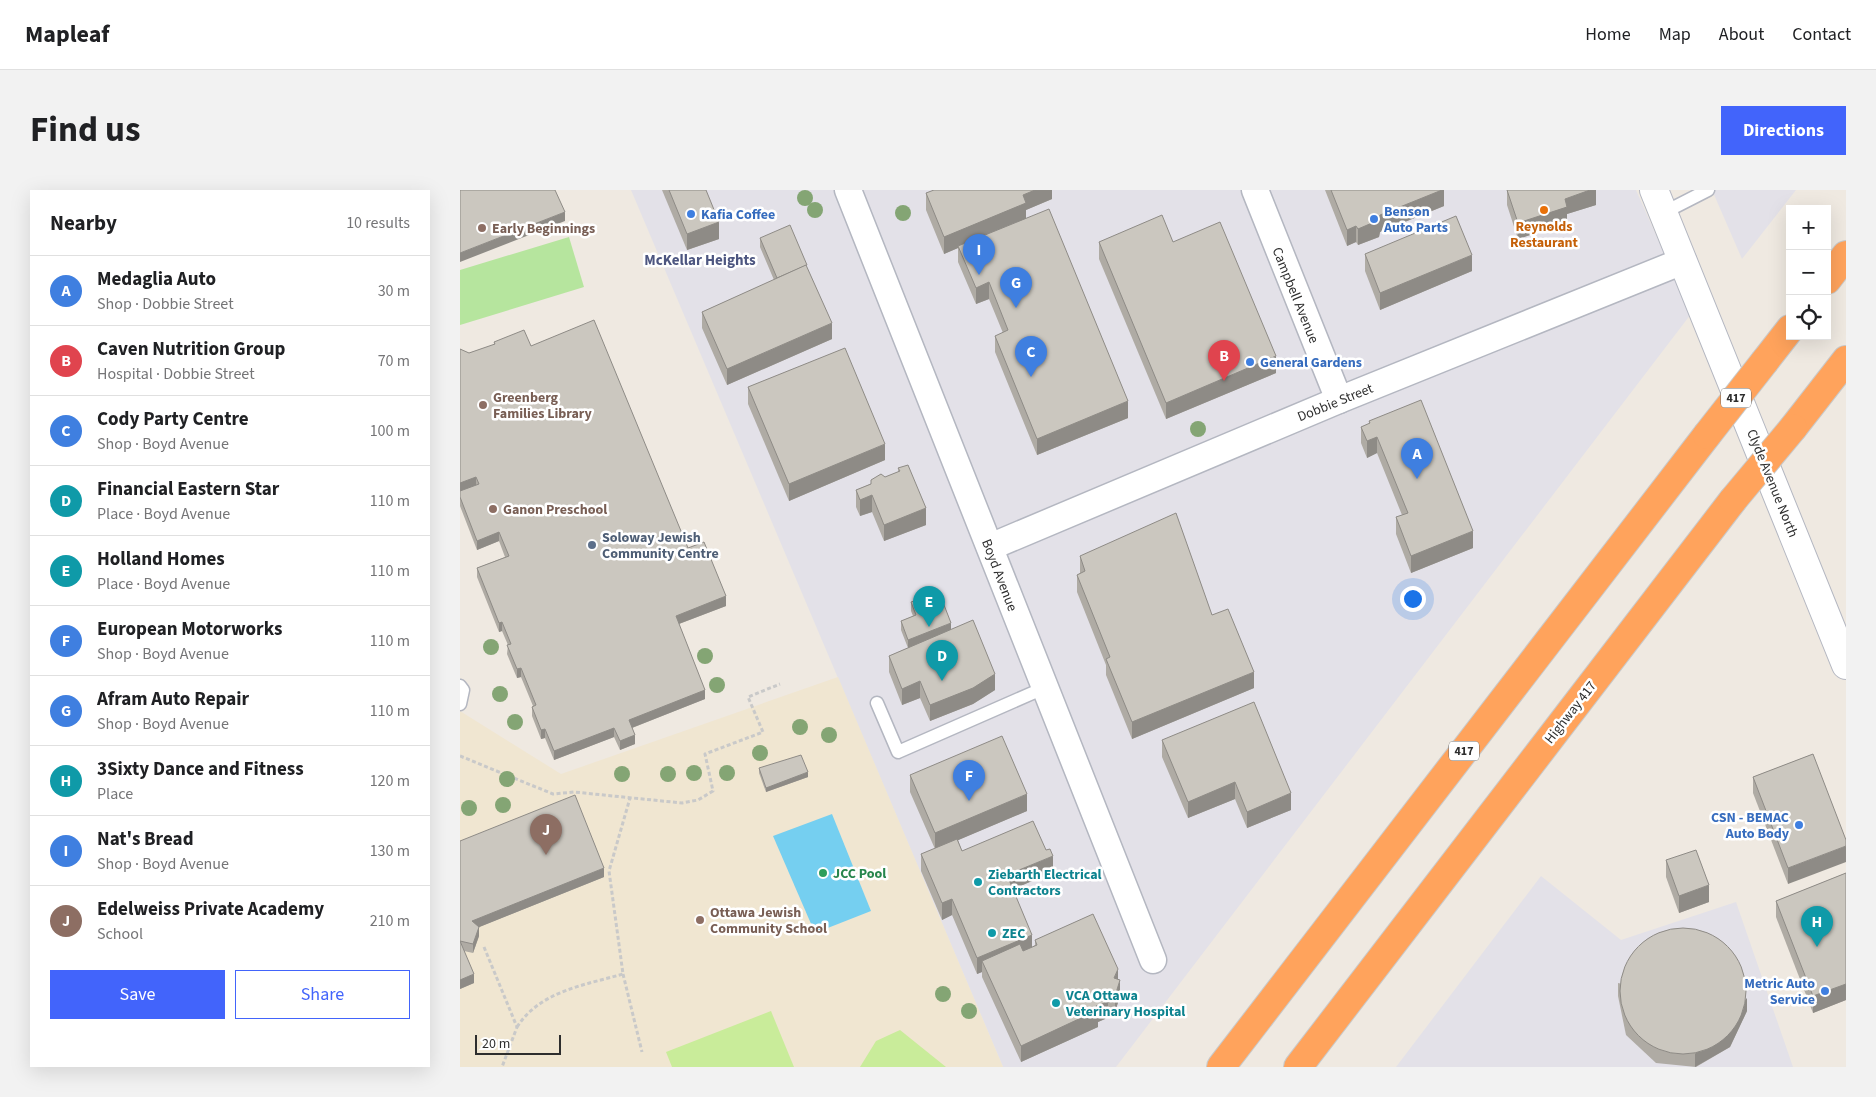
<!DOCTYPE html>
<html lang="en">
<head>
<meta charset="utf-8">
<style>
  :root { --surface:#fff; --page:#f2f2f2; --text:#202124; --muted:#757577; --line:#e0e0e0; --accent:#4264fb }
  body { margin:0; font-family:"Source Sans 3",sans-serif; background:var(--page); color:var(--text) }
  .controls { position:absolute; right:15px; top:15px; display:grid; overflow:hidden; border-radius:0px; box-shadow:0 5px 20px #0002 }
  .controls button { width:45px; height:45px; display:grid; place-items:center; padding:0; border:0; border-bottom:1px solid var(--line); background:var(--surface); color:var(--text); font:25px sans-serif }
  .scale { position:absolute; left:15px; bottom:12px; width:86px; box-sizing:border-box; padding-left:5px; border:2px solid #2e2e2e; border-top:0; font-size:14px; line-height:18px; white-space:nowrap; color:#2e2e2e; -webkit-text-stroke:4px #fff; paint-order:stroke }
  .you { position:absolute; left:952px; top:408px; width:18px; height:18px; margin:-12px; border:4px solid #fff; border-radius:50%; background:#1a73e8; box-shadow:0 0 0 8px #1a73e833 }
  .badge { display:grid; place-items:center; width:32px; height:32px; border-radius:50%; background:var(--accent); color:#fff; font-size:16px; font-weight:700 }
  .pin { position:absolute; translate:-50% -41px; filter:drop-shadow(0 1px 2px #0008) }
  .pin::after { content:''; position:absolute; top:26px; width:18px; height:15px; background:inherit; clip-path:polygon(0 0,100% 0,50% 100%) }
  .list { margin:0; padding:0; list-style:none }
  h2 { display:flex; justify-content:space-between; align-items:center; height:65px; margin:0; padding:0 20px; font-size:21px }
  h2 small { font-size:16px; font-weight:400; color:var(--muted) }
  .list li { display:grid; grid-template-columns:32px 1fr auto; gap:15px; align-items:center; box-sizing:border-box; height:70px; padding:0 20px; border-top:1px solid var(--line) }
  .list b { display:block; font-size:19px; white-space:nowrap }
  .list p { margin:0; font-size:16px; white-space:nowrap; color:var(--muted) }
  .list em { font-size:16px; font-style:normal; color:var(--muted) }
  .actions { display:flex; gap:10px; padding:15px 20px }
  .actions a { flex:1; padding:11px 0; border:1px solid var(--accent); border-radius:0px; text-align:center; font-size:18px; color:var(--accent) }
  .actions .main { background:var(--accent); color:#fff }
  .icon { flex:none; width:28px; height:28px; fill:none; stroke:currentColor; stroke-width:2; stroke-linecap:round; stroke-linejoin:round }
  .map { position:relative; flex:none; width:1386px; height:877px; overflow:hidden; border-radius:0px }
  header { display:flex; align-items:center; gap:30px; box-sizing:border-box; height:70px; padding:0 25px; background:var(--surface); border-bottom:1px solid var(--line) }
  header strong { font-size:24px }
  nav { display:flex; gap:28px; margin-inline-start:auto; font-size:18px }
  .intro { display:flex; align-items:center; justify-content:space-between; box-sizing:border-box; height:120px; padding:0 30px }
  h1 { margin:0; font-size:35px }
  .button { padding:12px 22px; border-radius:0px; background:var(--accent); color:#fff; font-size:18px; font-weight:700 }
  main { display:flex; gap:30px; padding:0 30px }
  aside { flex:1; background:var(--surface); border-radius:0px; box-shadow:0 5px 20px #0002 }
  .map>svg:first-child { display:block }
  .industrial { fill:#e3e1e8 }
  .education { fill:#f0e6d1 }
  .green { fill:#b6e59e }
  .pitch { fill:#c9ec9a }
  .water { fill:#75cff0 }
  .lines { fill:none; stroke-linecap:round; stroke-linejoin:round }
  .lane-casing { stroke:#b4b7c1; stroke-width:15 }
  .street-casing { stroke:#b4b7c1; stroke-width:29 }
  .secondary-casing { stroke:#b4b7c1; stroke-width:30 }
  .highway-casing { stroke:#c9c9c9; stroke-width:30 }
  .path { stroke:#c9c9c9; stroke-width:3; stroke-dasharray:4 2.5; stroke-linecap:butt }
  .lane { stroke:#fff; stroke-width:12 }
  .street { stroke:#fff; stroke-width:26 }
  .secondary { stroke:#fff; stroke-width:28 }
  .highway { stroke:#ffa35c; stroke-width:28 }
  .highway-bridge-casing { stroke:#c9c9c9; stroke-width:30; stroke-linecap:butt }
  .highway-bridge { stroke:#ffa35c; stroke-width:28 }
  .tree { fill:#84a574 }
  .wall { fill:#afaba4 }
  .shaded-wall { fill:#8e8b86 }
  .building { fill:#cbc7bf; stroke:#8e8b86 }
  .food-dot { fill:#e8710a; stroke:#fff; stroke-width:2 }
  .shop-dot { fill:#3f7fe0; stroke:#fff; stroke-width:2 }
  .education-dot { fill:#8d6e63; stroke:#fff; stroke-width:2 }
  .service-dot { fill:#5c6f8a; stroke:#fff; stroke-width:2 }
  .leisure-dot { fill:#2e9e5b; stroke:#fff; stroke-width:2 }
  .culture-dot { fill:#0f9aa8; stroke:#fff; stroke-width:2 }
  .labels { text-anchor:middle; stroke-width:5; stroke-linejoin:round; paint-order:stroke }
  .shield { fill:#fff; stroke:#6d6d6d; stroke-width:1 }
  .shield-label { font-size:12px; font-weight:bold; fill:#2e2e2e }
  .shop-label { font-size:14px; font-weight:bold; fill:#366cbe; stroke:#fff; text-anchor:start }
  .food-label { font-size:14px; font-weight:bold; fill:#c56008; stroke:#fff }
  .education-label { font-size:14px; font-weight:bold; fill:#785e54; stroke:#fff; text-anchor:start }
  .street-label { font-size:14px; fill:#2e2e2e; stroke:#fff }
  .service-label { font-size:14px; font-weight:bold; fill:#4e5e75; stroke:#fff; text-anchor:start }
  .leisure-label { font-size:14px; font-weight:bold; fill:#27864d; stroke:#fff; text-anchor:start }
  .culture-label { font-size:14px; font-weight:bold; fill:#0d838f; stroke:#fff; text-anchor:start }
  .neighbourhood-label { font-size:15px; font-weight:bold; fill:#4d5680; stroke:#fff }
</style>
</head>
<body>
<header>
<strong>Mapleaf</strong>
<nav><a>Home</a><a>Map</a><a>About</a><a>Contact</a></nav>
</header>
<div class="intro"><h1>Find us</h1><a class="button">Directions</a></div>
<main>
<aside>
<h2>Nearby<small>10 results</small></h2>
<ul class="list">
<li><span class="badge" style="background:#3f7fe0">A</span><div><b>Medaglia Auto</b><p>Shop · Dobbie Street</p></div><em>30 m</em></li>
<li><span class="badge" style="background:#e0444e">B</span><div><b>Caven Nutrition Group</b><p>Hospital · Dobbie Street</p></div><em>70 m</em></li>
<li><span class="badge" style="background:#3f7fe0">C</span><div><b>Cody Party Centre</b><p>Shop · Boyd Avenue</p></div><em>100 m</em></li>
<li><span class="badge" style="background:#0f9aa8">D</span><div><b>Financial Eastern Star</b><p>Place · Boyd Avenue</p></div><em>110 m</em></li>
<li><span class="badge" style="background:#0f9aa8">E</span><div><b>Holland Homes</b><p>Place · Boyd Avenue</p></div><em>110 m</em></li>
<li><span class="badge" style="background:#3f7fe0">F</span><div><b>European Motorworks</b><p>Shop · Boyd Avenue</p></div><em>110 m</em></li>
<li><span class="badge" style="background:#3f7fe0">G</span><div><b>Afram Auto Repair</b><p>Shop · Boyd Avenue</p></div><em>110 m</em></li>
<li><span class="badge" style="background:#0f9aa8">H</span><div><b>3Sixty Dance and Fitness</b><p>Place</p></div><em>120 m</em></li>
<li><span class="badge" style="background:#3f7fe0">I</span><div><b>Nat's Bread</b><p>Shop · Boyd Avenue</p></div><em>130 m</em></li>
<li><span class="badge" style="background:#8d6e63">J</span><div><b>Edelweiss Private Academy</b><p>School</p></div><em>210 m</em></li>
</ul>
<div class="actions"><a class="main">Save</a><a>Share</a></div>
</aside>
<div class="map">
<svg width="1386" height="877" viewBox="0 0 1386 877">
  <rect width="100%" height="100%" fill="#efe9e1"/>
  <g class="industrial">
    <polygon points="171,0 1176,0 1231,124 656,877 543,877"/>
    <polygon points="1252,0 1336,0 1282,69"/>
    <polygon points="1081,686 1161,750 1276,712 1333,877 936,877"/>
  </g>
  <polygon class="education" points="378,487 543,877 0,877 0,521 101,584"/>
  <polygon class="green" points="109,47 124,97 0,135 0,80"/>
  <g class="pitch">
    <polygon points="311,821 334,877 212,877 206,862"/>
    <polygon points="440,840 486,877 400,877 416,851"/>
  </g>
  <polygon class="water" points="372,624 411,721 355,743 313,646"/>
  <g class="lines">
    <g class="lane-casing">
      <g id="lane">
        <polyline points="1203,23 1248,0"/>
        <polyline points="0,496 3,500 0,514"/>
        <polyline points="417,513 438,562 584,498"/>
      </g>
    </g>
    <g class="street-casing">
      <g id="street">
        <polyline points="388,0 693,770"/>
        <polyline points="795,0 879,210"/>
        <polyline points="530,357 879,210 1223,71"/>
      </g>
    </g>
    <g class="secondary-casing">
      <polyline id="secondary" points="1194,0 1386,475"/>
    </g>
    <g class="highway-casing">
      <g id="highway">
        <polyline points="1367,90 1386,65"/>
        <polyline points="1305,171 1330,139"/>
        <polyline points="1333,238 1386,170"/>
        <polyline points="761,877 1247,245"/>
        <polyline points="838,877 1273,310"/>
      </g>
    </g>
    <g class="path">
      <polyline points="0,566 93,604 114,602 222,613 238,610 253,601 245,564 303,542 288,507 320,494"/>
      <polyline points="24,757 57,837 42,877"/>
      <polyline points="163,784 182,862"/>
      <path d="M57 837C80 801 125 795 163 784L149 681 170 608"/>
    </g>
    <use href="#lane" class="lane"/>
    <use href="#street" class="street"/>
    <use href="#secondary" class="secondary"/>
    <use href="#highway" class="highway"/>
    <g class="highway-bridge-casing">
      <g id="highway-bridge">
        <polyline points="1247,245 1305,171"/>
        <polyline points="1273,310 1333,238"/>
      </g>
    </g>
    <use href="#highway-bridge" class="highway-bridge"/>
  </g>
  <g class="tree">
    <circle cx="345" cy="8" r="8"/>
    <circle cx="355" cy="20" r="8"/>
    <circle cx="443" cy="23" r="8"/>
    <circle cx="738" cy="239" r="8"/>
    <circle cx="31" cy="457" r="8"/>
    <circle cx="245" cy="466" r="8"/>
    <circle cx="257" cy="495" r="8"/>
    <circle cx="40" cy="504" r="8"/>
    <circle cx="55" cy="532" r="8"/>
    <circle cx="340" cy="537" r="8"/>
    <circle cx="369" cy="545" r="8"/>
    <circle cx="300" cy="563" r="8"/>
    <circle cx="234" cy="583" r="8"/>
    <circle cx="267" cy="583" r="8"/>
    <circle cx="162" cy="584" r="8"/>
    <circle cx="208" cy="584" r="8"/>
    <circle cx="47" cy="589" r="8"/>
    <circle cx="43" cy="615" r="8"/>
    <circle cx="9" cy="618" r="8"/>
    <circle cx="483" cy="804" r="8"/>
    <circle cx="509" cy="821" r="8"/>
  </g>
  <g class="wall">
    <polygon points="202,0 246,0 259,49 227,60"/>
    <polygon points="592,0 592,9 566,20 566,28 668,228 577,265 535,162 535,146 543,143 529,109 516,114 498,72 498,58 484,64 466,20 466,3"/>
    <polygon points="865,0 984,0 984,16 920,42 919,47 898,55 896,52 887,56"/>
    <polygon points="1047,0 1136,0 1136,15 1107,24 1107,33 1058,49 1047,15"/>
    <polygon points="300,48 347,78 372,149 267,195 242,138 242,122 314,90 300,57"/>
    <polygon points="639,52 713,52 816,183 706,229 639,69"/>
    <polygon points="905,64 1012,81 920,120 905,81"/>
    <polygon points="34,152 71,156 228,358 266,416 219,434 245,509 172,538 175,554 160,560 154,547 94,570 85,548 81,549 72,526 72,517 73,516 61,487 57,488 47,464 48,455 42,441 39,442 17,387 17,378 45,367 39,351 17,360 0,316 0,159 9,163 34,155"/>
    <polygon points="288,197 425,270 329,311 288,214"/>
    <polygon points="909,231 1013,358 951,383 936,344 936,327 942,325 917,263 907,268 901,253 901,237 909,234"/>
    <polygon points="438,278 466,335 424,351 412,322 400,326 396,317 396,300 438,282"/>
    <polygon points="620,366 752,425 794,498 672,549 646,485 646,475 617,402 617,385 620,383"/>
    <polygon points="451,412 491,440 535,500 513,514 470,531 460,508 442,515 429,482 429,466 448,458 441,440 441,431 453,426 451,421"/>
    <polygon points="702,550 831,620 787,638 775,609 728,628 702,567"/>
    <polygon points="1353,564 1328,694 1293,603 1293,587"/>
    <polygon points="299,578 348,587 306,602 299,583"/>
    <polygon points="450,585 567,621 498,650 502,661 593,682 553,699 572,757 575,755 575,750 658,789 660,806 655,822 648,820 645,829 638,832 638,837 561,872 522,787 522,782 517,784 492,725 482,730 461,681 461,664 475,659 450,602"/>
    <polygon points="0,651 144,687 19,737 19,746 13,763 4,761 14,793 0,799"/>
    <polygon points="1206,670 1249,712 1219,723 1206,687"/>
    <polygon points="1386,683 1386,810 1353,823 1316,727 1316,711"/>
    <polygon points="1158,793 1287,821 1270,857 1236,877 1196,873 1166,845 1158,806"/>
  </g>
  <g class="shaded-wall">
    <polygon points="575,0 592,0 592,9 566,20 566,30 498,56 498,58 484,64 484,47 563,5"/>
    <polygon points="982,0 984,0 984,16 920,42 919,47 898,55 898,39 920,25"/>
    <polygon points="1130,0 1136,0 1136,15 1107,24 1107,33 1058,49 1058,33 1105,9"/>
    <polygon points="105,22 105,31 0,72 0,63"/>
    <polygon points="259,32 259,49 227,60 227,44"/>
    <polygon points="896,36 896,52 887,56 887,40"/>
    <polygon points="1012,65 1012,81 920,120 920,103"/>
    <polygon points="529,92 529,109 516,114 516,98"/>
    <polygon points="372,133 372,149 267,195 267,179"/>
    <polygon points="816,166 816,183 706,229 706,213"/>
    <polygon points="668,211 668,228 577,265 577,249"/>
    <polygon points="917,247 917,263 907,268 907,251"/>
    <polygon points="425,254 425,270 329,311 329,294"/>
    <polygon points="16,287 16,296 0,302 0,293"/>
    <polygon points="412,305 412,322 400,326 400,310"/>
    <polygon points="466,318 466,335 424,351 424,335"/>
    <polygon points="1013,341 1013,358 951,383 951,366"/>
    <polygon points="39,342 39,351 17,360 17,351"/>
    <polygon points="266,406 266,416 216,435 216,426"/>
    <polygon points="42,432 42,441 39,442 39,433"/>
    <polygon points="491,433 491,442 448,459 448,450"/>
    <polygon points="61,478 61,487 57,488 57,479"/>
    <polygon points="794,482 794,498 672,549 672,532"/>
    <polygon points="535,484 535,500 513,514 470,531 470,515"/>
    <polygon points="460,491 460,508 442,515 442,499"/>
    <polygon points="245,500 245,509 169,539 169,530"/>
    <polygon points="154,538 154,547 94,570 94,561"/>
    <polygon points="85,539 85,548 81,549 81,540"/>
    <polygon points="175,545 175,554 160,560 160,551"/>
    <polygon points="348,582 348,587 306,602 306,598"/>
    <polygon points="775,592 775,609 728,628 728,612"/>
    <polygon points="831,603 831,620 787,638 787,622"/>
    <polygon points="567,604 567,621 475,660 475,643"/>
    <polygon points="1386,656 1386,672 1328,694 1328,678"/>
    <polygon points="593,666 593,682 547,702 547,685"/>
    <polygon points="144,678 144,687 12,740 12,731"/>
    <polygon points="1249,695 1249,712 1219,723 1219,706"/>
    <polygon points="492,709 492,725 482,730 482,713"/>
    <polygon points="19,737 19,746 13,763 13,754"/>
    <polygon points="572,745 572,761 522,771 522,782 517,784 517,768"/>
    <polygon points="658,779 658,795 654,788"/>
    <polygon points="14,784 14,793 0,799 0,790"/>
    <polygon points="660,790 660,806 655,822 655,806"/>
    <polygon points="1386,794 1386,810 1353,823 1353,806"/>
    <polygon points="648,803 648,820 645,829 638,832 638,837 561,872 561,856 636,816"/>
    <polygon points="1287,808 1287,821 1270,857 1235,877 1235,864"/>
  </g>
  <g class="building">
    <polygon points="0,0 95,0 105,22 0,63"/>
    <polygon points="209,0 246,0 259,32 227,44"/>
    <polygon points="474,0 575,0 563,5 566,13 484,47 466,3"/>
    <polygon points="871,0 982,0 920,25 919,30 898,39 896,36 887,40"/>
    <polygon points="1047,0 1130,0 1105,9 1107,17 1058,33"/>
    <polygon points="589,19 668,211 577,249 535,146 548,140 529,92 516,98 498,56"/>
    <polygon points="702,25 713,52 760,32 816,166 706,213 639,52"/>
    <polygon points="996,26 1012,65 920,103 905,64"/>
    <polygon points="330,35 347,75 317,88 300,48"/>
    <polygon points="346,75 372,133 267,179 242,122"/>
    <polygon points="134,130 228,358 244,352 266,406 216,426 245,500 169,530 175,545 160,551 154,538 94,561 85,539 81,540 72,517 76,515 61,478 57,479 47,455 51,454 42,432 39,433 17,378 49,366 39,342 17,351 0,307 0,301 19,294 16,287 0,293 0,159 9,163 35,154 34,152 64,140 71,156"/>
    <polygon points="385,158 425,254 329,294 288,197"/>
    <polygon points="961,210 1013,341 951,366 936,327 948,323 917,247 907,251 901,237 910,233 909,231"/>
    <polygon points="448,275 466,318 424,335 412,305 400,310 396,300 411,294 411,290 421,284 425,287 440,281 438,278"/>
    <polygon points="716,323 752,425 768,419 794,482 672,532 646,469 650,467 617,385 625,381 620,366"/>
    <polygon points="479,402 491,433 448,450 441,431 456,425 451,412"/>
    <polygon points="513,430 535,484 513,498 470,515 460,491 442,499 429,466"/>
    <polygon points="794,512 831,603 787,622 775,592 728,612 702,550"/>
    <polygon points="542,546 567,604 475,643 450,585"/>
    <polygon points="1353,564 1386,650 1386,656 1328,678 1293,587"/>
    <polygon points="341,565 348,582 306,598 299,578"/>
    <polygon points="115,605 144,678 12,731 19,737 13,754 0,751 0,651"/>
    <polygon points="573,631 586,660 590,659 593,666 547,685 572,745 517,768 492,709 482,713 461,664 497,649 502,661"/>
    <polygon points="1236,660 1249,695 1219,706 1206,670"/>
    <polygon points="1386,683 1386,794 1353,806 1316,711"/>
    <polygon points="633,724 658,779 654,788 660,790 655,806 648,803 645,813 636,816 638,820 561,856 522,771 560,754 563,761 577,755 575,750"/>
    <circle cx="1223" cy="801" r="63"/>
    <polygon points="0,751 14,784 0,790"/>
  </g>
  <circle class="food-dot" cx="1084" cy="20" r="5"/>
  <g class="shop-dot">
    <circle cx="231" cy="24" r="5"/>
    <circle cx="914" cy="29" r="5"/>
    <circle cx="790" cy="172" r="5"/>
    <circle cx="1339" cy="635" r="5"/>
    <circle cx="1365" cy="801" r="5"/>
  </g>
  <g class="education-dot">
    <circle cx="22" cy="38" r="5"/>
    <circle cx="23" cy="215" r="5"/>
    <circle cx="33" cy="319" r="5"/>
    <circle cx="240" cy="730" r="5"/>
  </g>
  <circle class="service-dot" cx="132" cy="355" r="5"/>
  <circle class="leisure-dot" cx="363" cy="683" r="5"/>
  <g class="culture-dot">
    <circle cx="518" cy="692" r="5"/>
    <circle cx="532" cy="743" r="5"/>
    <circle cx="596" cy="813" r="5"/>
  </g>
  <g class="labels">
    <g class="shield">
      <rect x="1261" y="198.5" width="30" height="19" rx="4"/>
      <rect x="989" y="551.5" width="30" height="19" rx="4"/>
    </g>
    <g class="shield-label">
      <text x="1276" y="212">417</text>
      <text x="1004" y="565">417</text>
    </g>
    <g class="shop-label">
      <text x="924" y="26">Benson<tspan x="924" dy="16">Auto Parts</tspan></text>
      <text x="241" y="29">Kafia Coffee</text>
      <text x="800" y="177">General Gardens</text>
      <text x="1329" y="632" text-anchor="end">CSN - BEMAC<tspan x="1329" dy="16">Auto Body</tspan></text>
      <text x="1355" y="798" text-anchor="end">Metric Auto<tspan x="1355" dy="16">Service</tspan></text>
    </g>
    <g class="food-label">
      <text x="1084" y="41">Reynolds<tspan x="1084" dy="16">Restaurant</tspan></text>
    </g>
    <g class="education-label">
      <text x="32" y="43">Early Beginnings</text>
      <text x="33" y="212">Greenberg<tspan x="33" dy="16">Families Library</tspan></text>
      <text x="43" y="324">Ganon Preschool</text>
      <text x="250" y="727">Ottawa Jewish<tspan x="250" dy="16">Community School</tspan></text>
    </g>
    <g class="street-label">
      <text transform="translate(836 105) rotate(68)" y="5">Campbell Avenue</text>
      <text transform="translate(875 212) rotate(-22)" y="5">Dobbie Street</text>
      <text transform="translate(1313 293) rotate(68)" y="5">Clyde Avenue North</text>
      <text transform="translate(540 385) rotate(69)" y="5">Boyd Avenue</text>
      <text transform="translate(1110 522) rotate(-52)" y="5">Highway 417</text>
    </g>
    <g class="service-label">
      <text x="142" y="352">Soloway Jewish<tspan x="142" dy="16">Community Centre</tspan></text>
    </g>
    <g class="leisure-label">
      <text x="373" y="688">JCC Pool</text>
    </g>
    <g class="culture-label">
      <text x="528" y="689">Ziebarth Electrical<tspan x="528" dy="16">Contractors</tspan></text>
      <text x="542" y="748">ZEC</text>
      <text x="606" y="810">VCA Ottawa<tspan x="606" dy="16">Veterinary Hospital</tspan></text>
    </g>
    <g class="neighbourhood-label">
      <text x="240" y="75">McKellar Heights</text>
    </g>
  </g>
</svg>
<div class="controls">
<button>+</button>
<button>−</button>
<button><svg class="icon" aria-label="locate" viewBox="0 0 24 24"><circle cx="12" cy="12" r="6"/><path d="M12 2v4M12 18v4M2 12h4M18 12h4"/></svg></button>
</div>
<div class="scale">20 m</div>
<div class="you"></div>
<div class="pin badge" style="left:957px;top:289px;background:#3f7fe0">A</div>
<div class="pin badge" style="left:764px;top:191px;background:#e0444e">B</div>
<div class="pin badge" style="left:571px;top:187px;background:#3f7fe0">C</div>
<div class="pin badge" style="left:482px;top:491px;background:#0f9aa8">D</div>
<div class="pin badge" style="left:469px;top:437px;background:#0f9aa8">E</div>
<div class="pin badge" style="left:509px;top:611px;background:#3f7fe0">F</div>
<div class="pin badge" style="left:556px;top:118px;background:#3f7fe0">G</div>
<div class="pin badge" style="left:1357px;top:757px;background:#0f9aa8">H</div>
<div class="pin badge" style="left:519px;top:85px;background:#3f7fe0">I</div>
<div class="pin badge" style="left:86px;top:665px;background:#8d6e63">J</div>
</div>
</main>
</body>
</html>
